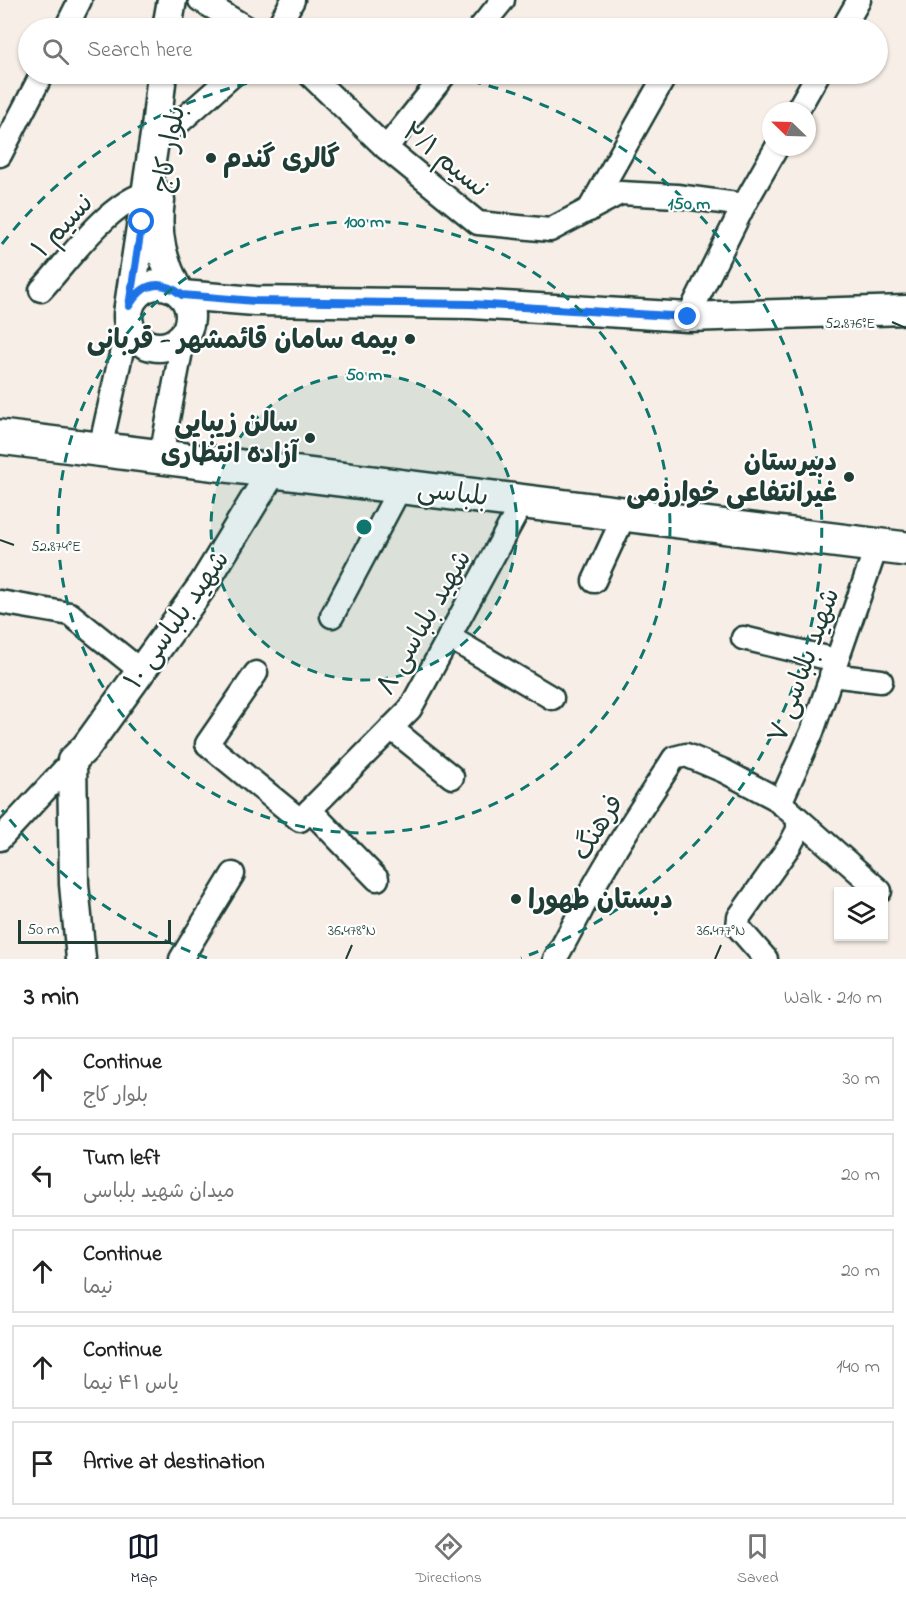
<!DOCTYPE html>
<html lang="en">
<head>
<meta charset="utf-8">
<style>
  :root { --surface:#fff; --page:#f2f2f2; --text:#222; --muted:#767676; --line:#e0e0e0; --accent:#111827 }
  body { margin:0; font-family:"Indie Flower","Playpen Sans Arabic",sans-serif; background:var(--page); color:var(--text) }
  .controls { position:absolute; right:18px; bottom:18px; display:grid; overflow:hidden; border-radius:0px; box-shadow:0 2px 4px #0004 }
  .controls button { width:54px; height:54px; display:grid; place-items:center; padding:0; border:0; border-bottom:2px solid var(--line); background:var(--surface); color:var(--text); font:30px sans-serif }
  .compass { position:absolute; left:762px; top:102px; width:54px; height:54px; border-radius:50%; background:var(--surface); box-shadow:0 2px 4px #0004; rotate:293deg }
  .scale { position:absolute; left:18px; bottom:15px; width:153px; box-sizing:border-box; padding-left:6px; border:3px solid #1f3d34; border-top:0; font-size:16px; line-height:21px; white-space:nowrap; color:#1f3d34; -webkit-text-stroke:4px #fff; paint-order:stroke }
  .stop { position:absolute; width:18px; height:18px; margin:-14px; border:4px solid #1a73e8; border-radius:50%; background:#fff }
  .stop.end { background:#1a73e8; border-color:#fff; box-shadow:0 2px 6px #0008 }
  .list { margin:0; padding:0; list-style:none }
  h2 { display:flex; justify-content:space-between; align-items:center; height:78px; margin:0; padding:0 24px; font-size:26px }
  h2 small { font-size:20px; font-weight:400; color:var(--muted) }
  .list li { display:grid; grid-template-columns:39px 1fr auto; gap:18px; align-items:center; box-sizing:border-box; height:84px; margin:0 12px 12px; padding:0 12px; border:2px solid var(--line); border-radius:0px }
  .list b { display:block; font-size:22px; white-space:nowrap }
  .list p { margin:0; font-size:20px; white-space:nowrap; color:var(--muted) }
  .list em { font-size:20px; font-style:normal; color:var(--muted) }
  .icon { flex:none; width:33px; height:33px; fill:none; stroke:currentColor; stroke-width:2; stroke-linecap:round; stroke-linejoin:round }
  .map { position:relative; flex:none; width:906px; height:959px; overflow:hidden }
  .search { position:absolute; background:var(--surface); box-shadow:0 2px 4px #0004; left:18px; right:18px; top:18px; height:66px; display:flex; align-items:center; gap:15px; box-sizing:border-box; padding:0 21px; border-radius:33px; color:var(--muted); font-size:22px }
  .sheet { height:558px; background:var(--surface) }
  nav { display:flex; justify-content:space-around; align-items:center; box-sizing:border-box; height:84px; border-top:2px solid var(--line); background:var(--surface); font-size:16px; color:var(--muted) }
  nav a { display:grid; justify-items:center; gap:3px }
  nav .on { color:var(--accent) }
  .map>svg:first-child { display:block }
  .lines { fill:none; stroke-linecap:round; stroke-linejoin:round }
  .minor-casing { stroke:#1f3d34; stroke-width:27 }
  .tertiary-casing { stroke:#1f3d34; stroke-width:33 }
  .secondary-casing { stroke:#1f3d34; stroke-width:38 }
  .minor { stroke:#fff; stroke-width:22 }
  .tertiary { stroke:#fff; stroke-width:28 }
  .secondary { stroke:#fff; stroke-width:33 }
  .route { stroke:#1a73e8; stroke-width:8 }
  .ticks { fill:none; stroke:#1f3d34; stroke-width:2 }
  .ring { fill:none; stroke:#0f766e; stroke-width:3; stroke-dasharray:10 8 }
  .poi-dot { fill:#1f3d34; stroke:#fff; stroke-width:2 }
  .labels { text-anchor:middle; stroke-width:4.5; stroke-linejoin:round; paint-order:stroke }
  .street-label { font-size:27px; fill:#1f3d34; stroke:#fff }
  .poi-label { font-size:27px; font-weight:bold; fill:#1f3d34; stroke:#fff; text-anchor:end }
  .ticks-label { font-size:15px; text-anchor:middle; fill:#1f3d34; stroke:#fff; stroke-width:4.5; stroke-linejoin:round; paint-order:stroke }
  .centre { fill:#0f766e; stroke:#fff; stroke-width:3 }
  .ring-label { font-size:18px; text-anchor:middle; font-weight:bold; fill:#0f766e; stroke:#fff; stroke-width:4.5; stroke-linejoin:round; paint-order:stroke }
</style>
</head>
<body>
<div class="map">
<svg width="906" height="959" viewBox="0 0 906 959">
  <rect width="100%" height="100%" fill="#f7efe7"/>
  <filter id="ink" filterUnits="userSpaceOnUse"><feTurbulence type="fractalNoise" baseFrequency=".0167" numOctaves="2"/><feDisplacementMap in="SourceGraphic" scale="12" xChannelSelector="R" yChannelSelector="G"/><feConvolveMatrix kernelMatrix="1 2 1 2 8 2 1 2 1" color-interpolation-filters="sRGB"/></filter>
  <g filter="url(#ink)">
    <g class="lines">
      <g class="minor-casing">
        <g id="minor">
          <polyline points="200,0 247,28"/>
          <polyline points="66,28 80,0"/>
          <polyline points="277,28 293,0"/>
          <polyline points="480,28 503,0"/>
          <polyline points="843,28 859,0"/>
          <polyline points="309,74 386,148 478,223 550,230 620,193 677,196 744,205"/>
          <polyline points="797,111 818,74"/>
          <polyline points="156,128 173,128 234,74"/>
          <polyline points="386,148 445,74"/>
          <polyline points="0,155 42,74"/>
          <polyline points="589,210 666,74"/>
          <path d="M41 290C71 258 111 197 157 190"/>
          <polyline points="688,317 744,205 777,147"/>
          <polyline points="100,449 128,323"/>
          <polyline points="161,456 184,335"/>
          <polyline points="594,581 625,514"/>
          <polyline points="0,602 70,614 141,671"/>
          <polyline points="332,616 401,486"/>
          <polyline points="449,637 552,698"/>
          <polyline points="743,638 836,660"/>
          <polyline points="256,673 207,744 300,820 410,709 523,501"/>
          <polyline points="831,675 881,681"/>
          <polyline points="391,728 452,777"/>
          <polyline points="780,803 812,732 877,545"/>
          <polyline points="310,810 377,879"/>
          <polyline points="0,839 72,761"/>
          <polyline points="181,959 233,874"/>
          <path d="M555 959C567 939 577 918 588 897 613 849 645 804 674 758L686 755 724 771 775 798 880 891"/>
          <polyline points="766,959 738,927 739,917 790,845 798,830 798,819"/>
        </g>
      </g>
      <g class="tertiary-casing">
        <g id="tertiary">
          <polyline points="167,28 172,0"/>
          <path d="M160 200C155 234 162 262 179 292"/>
          <circle cx="159" cy="316" r="31"/>
          <polyline points="182,295 255,301 471,304 688,317 906,310"/>
          <polyline points="129,306 156,128 162,74"/>
          <polyline points="81,959 74,884 72,761 86,747 203,585 273,470"/>
        </g>
      </g>
      <g class="secondary-casing">
        <polyline id="secondary" points="0,437 906,549"/>
      </g>
      <use href="#minor" class="minor"/>
      <use href="#tertiary" class="tertiary"/>
      <use href="#secondary" class="secondary"/>
    </g>
  </g>
  <g class="lines" filter="url(#ink)">
    <path class="route" d="M142 222 129 306C143 282 161 279 182 295L255 301 471 304 688 317"/>
  </g>
  <path class="ticks" d="M892 322 906 328M0 540 14 545M346 959 352 945M715 959 721 945"/>
  <circle cx="364" cy="527" r="153" fill="#0f766e" fill-opacity=".12"/>
  <g class="ring">
    <circle cx="364" cy="527" r="153"/>
    <circle cx="364" cy="527" r="306"/>
    <path d="M207 958A459 459 0 0 1 2 810M2 244A459 459 0 0 1 292 74M436 74A459 459 0 0 1 521 958"/>
  </g>
  <g class="poi-dot">
    <circle cx="211" cy="158" r="6"/>
    <circle cx="410" cy="339" r="6"/>
    <circle cx="310" cy="438" r="6"/>
    <circle cx="849" cy="477" r="6"/>
    <circle cx="516" cy="899" r="6"/>
  </g>
  <g class="labels">
    <g class="street-label">
      <text transform="translate(168 149) rotate(-80)" y="9">بلوار کاج</text>
      <text transform="translate(446 159) rotate(39)" y="9">نسیم ۲/۱</text>
      <text transform="translate(62 225) rotate(-47)" y="9">نسیم ۱</text>
      <text transform="translate(453 492) rotate(7)" y="9">بلباسی</text>
      <text transform="translate(176 619) rotate(-55)" y="9">شهید بلباسی ١٠</text>
      <text transform="translate(423 622) rotate(-60)" y="9">شهید بلباسی ۸</text>
      <text transform="translate(803 665) rotate(-70)" y="9">شهید بلباسی ۷</text>
      <text transform="translate(597 827) rotate(-58)" y="9">فرهنگ</text>
    </g>
    <g class="poi-label">
      <text x="223" y="167" text-anchor="start">گالری گندم</text>
      <text x="398" y="348">بیمه سامان قائمشهر - قربانی</text>
      <text x="298" y="431">سالن زیبایی<tspan x="298" dy="31">آزاده انتظاری</tspan></text>
      <text x="837" y="470">دبیرستان<tspan x="837" dy="31">غیرانتفاعی خوارزمی</tspan></text>
      <text x="528" y="908" text-anchor="start">دبستان طهورا</text>
    </g>
  </g>
  <g class="ticks-label">
    <text x="850" y="328">52.876°E</text>
    <text x="56" y="551">52.874°E</text>
    <text x="352" y="935">36.478°N</text>
    <text x="721" y="935">36.477°N</text>
  </g>
  <circle cx="364" cy="527" r="9" class="centre"/>
  <g class="ring-label">
    <text x="689" y="209">150 m</text>
    <text x="364" y="227">100 m</text>
    <text x="364" y="380">50 m</text>
  </g>
</svg>
<div class="controls">
<button><svg class="icon" aria-label="layers" viewBox="0 0 24 24"><path d="M12 4l9 5-9 5-9-5zM3 14l9 5 9-5"/></svg></button>
</div>
<svg class="compass" viewBox="-18 -18 36 36"><path d="M0-13l5 13h-10z" fill="#e53935"/><path d="M0 13l5-13h-10z" fill="#767676"/></svg>
<div class="scale">50 m</div>
<div class="stop" style="left:142px;top:222px"></div>
<div class="stop end" style="left:688px;top:317px"></div>
<div class="search"><svg class="icon" aria-label="search" viewBox="0 0 24 24"><circle cx="10" cy="10" r="6"/><path d="M15 15l6 6"/></svg>Search here</div>
</div>
<section class="sheet">
<h2>3 min<small>Walk · 210 m</small></h2>
<ul class="list">
<li><svg class="icon" aria-label="ahead" viewBox="0 0 24 24"><path d="M12 20V5M6 11l6-6 6 6"/></svg><div><b>Continue</b><p>بلوار کاج</p></div><em>30 m</em></li>
<li><svg class="icon" aria-label="left" viewBox="0 0 24 24"><path d="M17 20v-9H6M10 6l-5 5 5 5"/></svg><div><b>Turn left</b><p>میدان شهید بلباسی</p></div><em>20 m</em></li>
<li><svg class="icon" aria-label="ahead" viewBox="0 0 24 24"><path d="M12 20V5M6 11l6-6 6 6"/></svg><div><b>Continue</b><p>نیما</p></div><em>20 m</em></li>
<li><svg class="icon" aria-label="ahead" viewBox="0 0 24 24"><path d="M12 20V5M6 11l6-6 6 6"/></svg><div><b>Continue</b><p>یاس ۴۱ نیما</p></div><em>140 m</em></li>
<li><svg class="icon" aria-label="arrive" viewBox="0 0 24 24"><path d="M6 21V4h12l-3 4 3 4H6"/></svg><div><b>Arrive at destination</b></div></li>
</ul>
</section>
<nav>
<a class="on"><svg class="icon" aria-label="map" viewBox="0 0 24 24"><path d="M3 6l6-2 6 2 6-2v14l-6 2-6-2-6 2zM9 4v14M15 6v14"/></svg>Map</a>
<a><svg class="icon" aria-label="directions" viewBox="0 0 24 24"><path d="M12 3l9 9-9 9-9-9zM9 14v-3h6M13 9l2 2-2 2"/></svg>Directions</a>
<a><svg class="icon" aria-label="saved" viewBox="0 0 24 24"><path d="M7 4h10v16l-5-4-5 4z"/></svg>Saved</a>
</nav>
</body>
</html>
